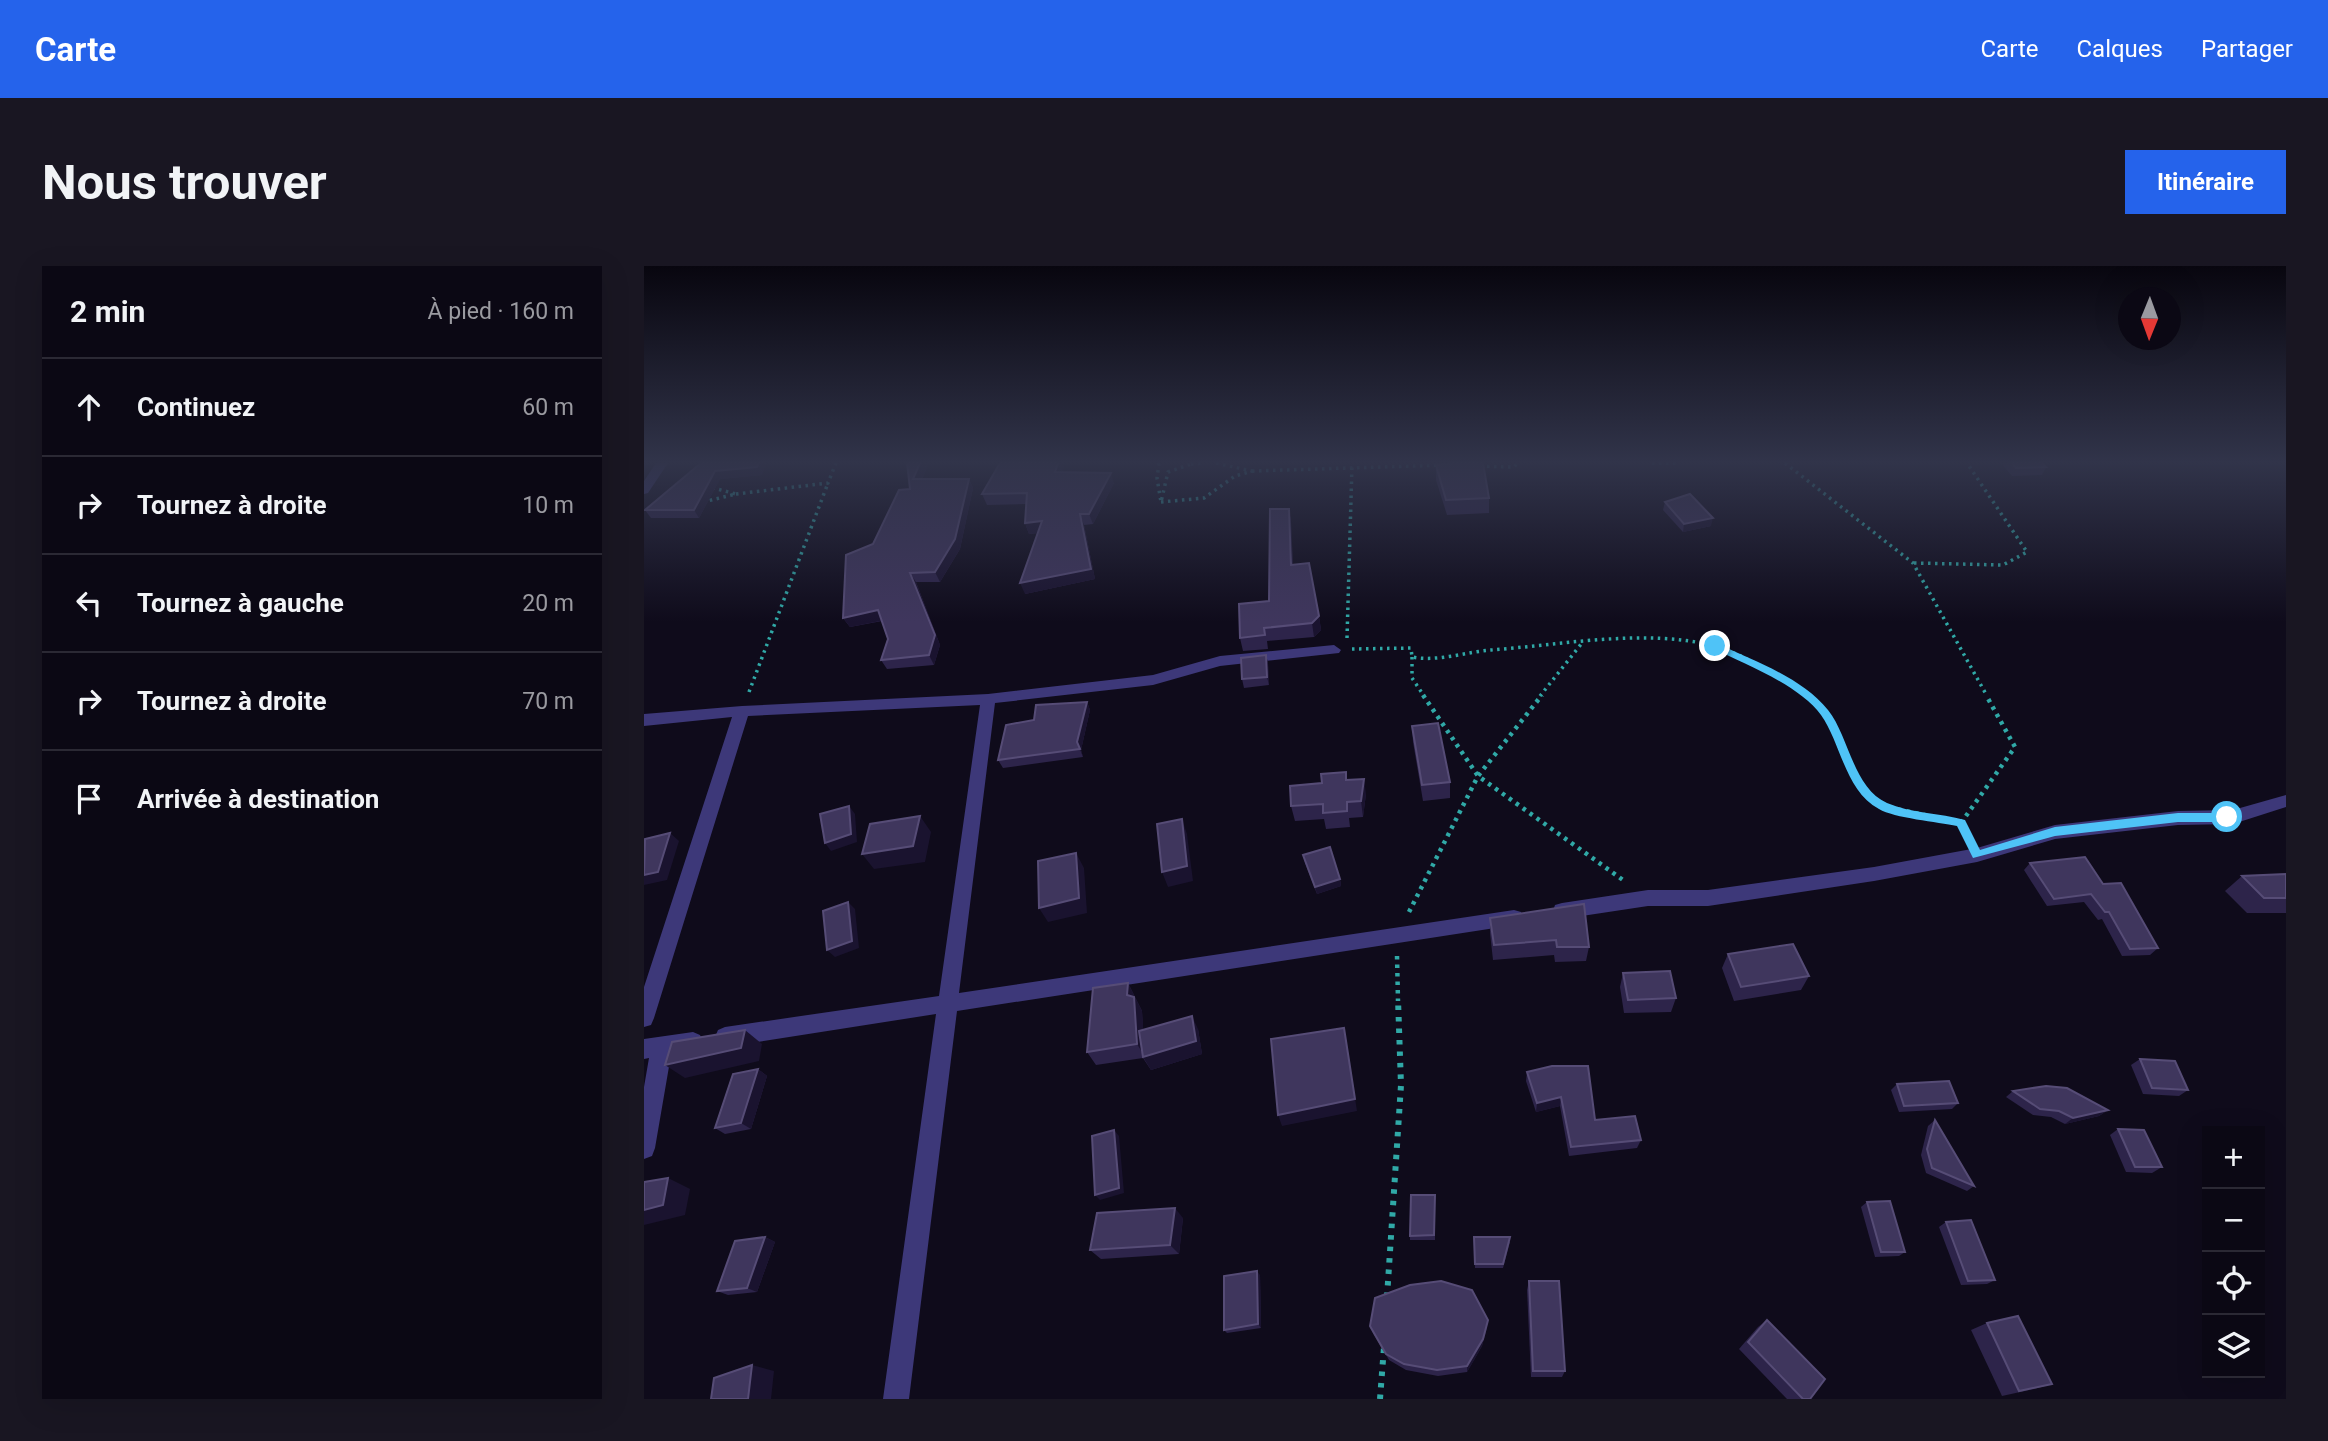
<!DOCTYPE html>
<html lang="fr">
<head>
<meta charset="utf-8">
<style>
  :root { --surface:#0b0814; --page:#191622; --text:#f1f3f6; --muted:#9a9aa0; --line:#2b2934; --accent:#2563eb }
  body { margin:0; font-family:Roboto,sans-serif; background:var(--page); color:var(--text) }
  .controls { position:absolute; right:21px; bottom:21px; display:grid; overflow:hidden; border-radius:0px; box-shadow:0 7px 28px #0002 }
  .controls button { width:63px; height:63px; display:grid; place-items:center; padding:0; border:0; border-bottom:2px solid var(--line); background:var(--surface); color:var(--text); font:35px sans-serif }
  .compass { position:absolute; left:1474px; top:21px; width:63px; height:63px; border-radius:50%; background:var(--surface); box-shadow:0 7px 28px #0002; rotate:181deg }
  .stop { position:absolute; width:21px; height:21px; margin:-16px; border:5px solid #4fc3f7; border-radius:50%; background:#fff }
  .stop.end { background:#4fc3f7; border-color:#fff; box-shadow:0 2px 7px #0008 }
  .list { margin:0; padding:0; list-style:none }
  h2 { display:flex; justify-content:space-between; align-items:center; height:91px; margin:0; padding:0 28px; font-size:30px }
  h2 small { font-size:23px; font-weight:400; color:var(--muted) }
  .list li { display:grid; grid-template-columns:46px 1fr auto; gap:21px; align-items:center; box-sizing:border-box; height:98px; padding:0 28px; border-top:2px solid var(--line) }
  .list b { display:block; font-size:26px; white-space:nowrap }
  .list em { font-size:23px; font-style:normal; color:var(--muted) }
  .icon { flex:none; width:38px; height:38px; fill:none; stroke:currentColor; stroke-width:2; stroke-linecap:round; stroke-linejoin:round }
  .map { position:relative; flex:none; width:1642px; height:1133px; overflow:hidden; border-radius:0px }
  header { display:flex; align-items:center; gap:42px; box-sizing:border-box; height:98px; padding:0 35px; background:var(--accent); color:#fff }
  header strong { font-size:33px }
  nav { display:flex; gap:38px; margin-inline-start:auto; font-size:24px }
  .intro { display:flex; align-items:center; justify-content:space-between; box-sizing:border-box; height:168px; padding:0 42px }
  h1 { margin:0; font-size:49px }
  .button { padding:18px 32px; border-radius:0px; background:var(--accent); color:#fff; font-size:24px; font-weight:700 }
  main { display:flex; gap:42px; padding:0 42px }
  aside { flex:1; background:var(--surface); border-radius:0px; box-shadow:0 7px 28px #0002 }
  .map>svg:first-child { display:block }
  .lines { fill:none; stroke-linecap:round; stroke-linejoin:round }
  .path-far2 { stroke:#30a9a7; stroke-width:3.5; stroke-dasharray:2.5 4.5; stroke-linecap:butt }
  .path-far1 { stroke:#30a9a7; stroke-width:4.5; stroke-dasharray:3.5 5; stroke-linecap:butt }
  .path { stroke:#30a9a7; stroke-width:6; stroke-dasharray:4.5 7; stroke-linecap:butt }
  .street { fill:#3d3879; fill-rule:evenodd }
  .wall { fill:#2d244a }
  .shaded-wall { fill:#1a132f }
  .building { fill:#3f365d; stroke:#564c76; stroke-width:2 }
  .route { fill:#4fc3f7 }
</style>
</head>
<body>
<header>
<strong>Carte</strong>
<nav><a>Carte</a><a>Calques</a><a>Partager</a></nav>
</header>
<div class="intro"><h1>Nous trouver</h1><a class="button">Itinéraire</a></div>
<main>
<aside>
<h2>2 min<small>À pied · 160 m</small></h2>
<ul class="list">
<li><svg class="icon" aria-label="ahead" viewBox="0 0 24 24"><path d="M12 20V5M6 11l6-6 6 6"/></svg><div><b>Continuez</b></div><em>60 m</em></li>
<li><svg class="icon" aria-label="right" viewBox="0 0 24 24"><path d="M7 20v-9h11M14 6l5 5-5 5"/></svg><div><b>Tournez à droite</b></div><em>10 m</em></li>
<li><svg class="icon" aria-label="left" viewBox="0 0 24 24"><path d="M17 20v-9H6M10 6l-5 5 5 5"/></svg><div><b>Tournez à gauche</b></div><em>20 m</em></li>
<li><svg class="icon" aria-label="right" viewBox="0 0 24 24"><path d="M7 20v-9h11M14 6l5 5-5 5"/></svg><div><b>Tournez à droite</b></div><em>70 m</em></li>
<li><svg class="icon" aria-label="arrive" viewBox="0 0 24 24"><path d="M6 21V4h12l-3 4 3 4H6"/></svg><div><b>Arrivée à destination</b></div></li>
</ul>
</aside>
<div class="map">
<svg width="1642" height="1133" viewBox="0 0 1642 1133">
  <rect width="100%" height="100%" fill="#0f0b1b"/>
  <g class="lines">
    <g class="path-far2">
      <polyline points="515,197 513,212 517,236 524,206 547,198"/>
      <polyline points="1008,197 1033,197"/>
      <polyline points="1141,197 1269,297 1343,430"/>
      <polyline points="547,198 559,197"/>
      <polyline points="836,200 870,201 873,197"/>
      <polyline points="608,205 799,199"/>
      <polyline points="92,228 184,217 192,197"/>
      <polyline points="59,236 92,228 66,221"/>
      <polyline points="517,236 560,232 591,210 608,205 572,197"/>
      <polyline points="1270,297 1359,299 1383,286 1323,197"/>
      <polyline points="703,372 708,199"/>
      <path d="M708 383 767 382 768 391C793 396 822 386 847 384 916 379 1003 362 1070 380 1098 387 1140 413 1164 430"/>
      <polyline points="768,391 768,412 780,430"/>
      <polyline points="105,426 184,217"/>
      <polyline points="896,430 938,377"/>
    </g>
    <g class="path-far1">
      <polyline points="779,429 834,510 979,614"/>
      <polyline points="1162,429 1180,446 1219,523 1239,540 1317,557 1323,570"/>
      <polyline points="1317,557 1371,481 1342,429"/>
      <polyline points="765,646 834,510 898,429"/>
      <polyline points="753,690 754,735"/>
    </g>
    <g class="path">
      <polyline points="743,1031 757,819 754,733"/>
      <polyline points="736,1133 740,1081"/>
    </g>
    <g class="street">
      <polygon points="12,197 24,197 4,227 0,228 0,215"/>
      <polygon points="690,379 697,384 695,387 576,400 509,419 351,437 315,727 870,644 877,646 879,652 877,658 313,745 265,1133 239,1133 292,748 81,781 74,778 71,771 74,764 81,761 295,730 336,439 104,450 10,752 7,759 0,761 0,721 88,451 0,460 0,448 98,440 344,428 509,409 576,390"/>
      <polygon points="1642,529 1642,541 1589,558 1534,559 1411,573 1333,596 1230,615 1064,640 1004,640 918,653 911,651 909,645 911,639 918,637 1004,624 1064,624 1230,601 1333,582 1411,559 1534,545 1589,544"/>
      <polygon points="49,766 56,769 59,776 56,783 27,789 11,882 8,890 0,893 0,821 5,792 0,793 0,773"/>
    </g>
  </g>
  <g class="wall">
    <polygon points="57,197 118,209 76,213 55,252 7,252 1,244"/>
    <polygon points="263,197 285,197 278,213 325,213 329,222 316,283 296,316 272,316 296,379 290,399 243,403 237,394 244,373 238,355 206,361 199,352 229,278 266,223"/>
    <polygon points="1357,197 1398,197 1402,201 1398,209 1368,210"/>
    <polygon points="792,199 845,232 845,247 803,249 792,214"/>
    <polygon points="418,206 470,217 449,258 440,259 451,313 381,328 394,267 385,268 381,257 382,238 343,239 338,228"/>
    <polygon points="1021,236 1067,260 1039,266 1019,244"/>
    <polygon points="645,243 647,256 649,299 675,350 677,364 670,371 623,375 624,383 599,385 596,372 625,335"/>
    <polygon points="622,389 624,397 625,419 600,422 598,413"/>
    <polygon points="443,436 446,444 437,484 439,491 359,502 354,494 390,454"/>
    <polygon points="768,460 806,516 806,532 779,535 769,476"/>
    <polygon points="703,514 722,528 719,551 705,552 706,561 682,563 680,553 651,555 647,540"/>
    <polygon points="659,589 696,613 697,620 673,628 661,597"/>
    <polygon points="1386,597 1459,618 1514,682 1506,689 1478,690 1458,653 1454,654 1440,636 1403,640 1380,604"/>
    <polygon points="1642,608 1642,647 1603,647 1581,625 1598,610"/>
    <polygon points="846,652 945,681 942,695 911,696 910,689 849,694 846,667"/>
    <polygon points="1084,688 1165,710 1157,724 1090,735 1078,702"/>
    <polygon points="979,707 1032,732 1027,746 980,747 976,721"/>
    <polygon points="484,717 498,745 499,764 554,763 558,788 507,804 499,792 452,799 443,786"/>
    <polygon points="1496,793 1544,824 1535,830 1499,828 1487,799"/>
    <polygon points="114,803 123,810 107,863 81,868 71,862"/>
    <polygon points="883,806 951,854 997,874 993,882 925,890 916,840 892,846 882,815"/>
    <polygon points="1253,818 1314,837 1308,843 1255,846 1247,824"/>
    <polygon points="1369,825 1464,844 1455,850 1421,858 1407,851 1389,849 1362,831"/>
    <polygon points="1291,854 1330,920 1323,925 1282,907 1277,889 1284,860"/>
    <polygon points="1474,863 1518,901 1508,907 1482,906 1466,869"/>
    <polygon points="791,929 791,974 766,974 766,970"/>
    <polygon points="1223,936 1261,986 1255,990 1231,991 1217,941"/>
    <polygon points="539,952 535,988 457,993 446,984"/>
    <polygon points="1302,956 1351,1014 1343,1018 1317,1019 1295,961"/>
    <polygon points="121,971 131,976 113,1026 84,1029 73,1025"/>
    <polygon points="830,971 866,976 859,1002 831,1002"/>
    <polygon points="616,1009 617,1062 583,1067 580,1064"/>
    <polygon points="885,1015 921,1105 918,1111 887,1111 883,1024"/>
    <polygon points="1123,1054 1166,1133 1143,1133 1095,1083 1114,1061"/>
    <polygon points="1343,1057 1408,1118 1390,1123 1358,1130 1327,1064"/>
    <polygon points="726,1060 843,1061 838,1080 823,1106 794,1110 762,1104 745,1094 729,1067"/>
  </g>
  <g class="shaded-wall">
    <polygon points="115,197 123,197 118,209 76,213 55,252 50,244 71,205"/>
    <polygon points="276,197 285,197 274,223 269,213"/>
    <polygon points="414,197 421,197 415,216 411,206"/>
    <polygon points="467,207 470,217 449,258 445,248"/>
    <polygon points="325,213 329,222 316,283 296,316 291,306"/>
    <polygon points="645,243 647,256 649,312 647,299"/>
    <polygon points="436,248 440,259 451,313 381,328 376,317"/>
    <polygon points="1069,252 1067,260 1039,266 1040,258"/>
    <polygon points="398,255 402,266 385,268 381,257"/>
    <polygon points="266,307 272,316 296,379 290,399 285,389"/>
    <polygon points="234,344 241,354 206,361 199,352"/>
    <polygon points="675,350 677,364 670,371 668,357"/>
    <polygon points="622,389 624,397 625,419 623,411"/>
    <polygon points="443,436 446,444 437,484 439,491 433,476"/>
    <polygon points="720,513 722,528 719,551 717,535"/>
    <polygon points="205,540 211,548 213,576 187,585 181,577"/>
    <polygon points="276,550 287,566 281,596 230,603 218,588"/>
    <polygon points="538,553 543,568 549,615 524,621 518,606"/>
    <polygon points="26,567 35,575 23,614 0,619 0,609"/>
    <polygon points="432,587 440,602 443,647 404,656 395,642"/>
    <polygon points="696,613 697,620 673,628 671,621"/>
    <polygon points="204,636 211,643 215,682 191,691 183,684"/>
    <polygon points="484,717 498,745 501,791 548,750 554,763 558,788 507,804 499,791 501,791 493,778 483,729"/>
    <polygon points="700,762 713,845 638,860 634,849"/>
    <polygon points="101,764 118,778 115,795 41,812 21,799"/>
    <polygon points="114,803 123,810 107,863 97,857"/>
    <polygon points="917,831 916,840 892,846 893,837"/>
    <polygon points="1464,844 1455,850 1421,858 1429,852"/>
    <polygon points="470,864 475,870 480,927 456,934 451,929"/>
    <polygon points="24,912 46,923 41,949 0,959 0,944"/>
    <polygon points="531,942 539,952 535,988 526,979"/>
    <polygon points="121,971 131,976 113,1026 103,1022"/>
    <polygon points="613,1005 616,1009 617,1062 614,1058"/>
    <polygon points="844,1054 843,1061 838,1080 823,1106 823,1100"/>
    <polygon points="108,1099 130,1105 127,1133 104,1133"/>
  </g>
  <g class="building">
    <polygon points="57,197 115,197 113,201 71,205 50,244 1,244"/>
    <polygon points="263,197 276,197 269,213 325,213 311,273 291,306 266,307 291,369 285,389 237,394 244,373 234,344 199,352 202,289 229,278 255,224 266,223"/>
    <polygon points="356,197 414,197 411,206 467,207 445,248 436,248 447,303 376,317 398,255 381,257 383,227 338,228"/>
    <polygon points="811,197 839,197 845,232 802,234 792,199"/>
    <polygon points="1368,197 1398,197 1402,201 1372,202"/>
    <polygon points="1046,228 1069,252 1040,258 1021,236"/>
    <polygon points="626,243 645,243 647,299 665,297 675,350 668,357 620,362 621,369 596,372 595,338 625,335"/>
    <polygon points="622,389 623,411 598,413 597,392"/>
    <polygon points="443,436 433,476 436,483 354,494 362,459 390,454 392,439"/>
    <polygon points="794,457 806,516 778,519 768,460"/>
    <polygon points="702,506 702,514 720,513 717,535 703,536 703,545 679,547 679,538 647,540 646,520 678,517 677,508"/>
    <polygon points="205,540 207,568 181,577 176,548"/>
    <polygon points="276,550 269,580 218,588 226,558"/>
    <polygon points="538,553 543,600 518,606 513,558"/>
    <polygon points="26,567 14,606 0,609 1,573"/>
    <polygon points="686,581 696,613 671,621 659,589"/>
    <polygon points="432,587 435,632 395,642 394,595"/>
    <polygon points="1441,591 1459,618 1477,617 1514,682 1486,683 1465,646 1461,646 1447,628 1410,633 1386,597"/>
    <polygon points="1642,608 1642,632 1620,632 1598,610"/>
    <polygon points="204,636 208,675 183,684 179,645"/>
    <polygon points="940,638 945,681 913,681 912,674 850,679 846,652"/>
    <polygon points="1149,678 1165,710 1097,721 1084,688"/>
    <polygon points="1026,705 1032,732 984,734 979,707"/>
    <polygon points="484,717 483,729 490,731 493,778 443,786 449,722"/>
    <polygon points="548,750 552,775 499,791 495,765"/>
    <polygon points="700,762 711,833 634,849 627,773"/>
    <polygon points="101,764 97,782 21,799 28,776"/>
    <polygon points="1496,793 1531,795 1544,824 1508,822"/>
    <polygon points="908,800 944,800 951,854 991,850 997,874 927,881 917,831 893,837 883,806"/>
    <polygon points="114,803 97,857 71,862 89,808"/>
    <polygon points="1305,815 1314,837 1260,840 1253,818"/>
    <polygon points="1402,820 1423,822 1464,844 1429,852 1415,845 1396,843 1369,825"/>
    <polygon points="1291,854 1330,920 1288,902 1283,883"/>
    <polygon points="1474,863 1500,864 1518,901 1491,901"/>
    <polygon points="470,864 475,922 451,929 448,870"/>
    <polygon points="24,912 19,939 0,944 0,916"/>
    <polygon points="767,929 791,929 790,969 766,970"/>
    <polygon points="1246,935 1261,986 1237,986 1223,936"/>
    <polygon points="531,942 526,979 446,984 453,947"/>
    <polygon points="1327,954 1351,1014 1324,1015 1302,956"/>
    <polygon points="121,971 103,1022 73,1025 91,975"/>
    <polygon points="830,971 866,971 859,998 831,998"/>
    <polygon points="613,1005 614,1058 580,1064 580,1010"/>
    <polygon points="797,1015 828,1024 844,1054 839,1073 823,1100 793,1104 760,1098 742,1088 726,1060 731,1032 766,1019"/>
    <polygon points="885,1015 915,1015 921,1105 889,1105"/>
    <polygon points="1374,1050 1408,1118 1375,1125 1343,1057"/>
    <polygon points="1123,1054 1181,1113 1166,1133 1159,1133 1104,1076"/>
    <polygon points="108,1099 104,1133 67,1133 70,1112"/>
  </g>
  <linearGradient id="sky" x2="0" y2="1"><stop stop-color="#08060f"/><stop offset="0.55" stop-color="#31344a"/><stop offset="1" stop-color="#31344a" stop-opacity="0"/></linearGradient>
  <rect width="1642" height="356" fill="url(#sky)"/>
  <path class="route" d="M1068 378H1074C1111 395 1158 412 1184 444 1205 470 1209 522 1243 537 1266 547 1296 547 1321 554L1336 584 1411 561 1534 547H1583L1589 551 1583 556H1534L1411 570 1329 592 1313 560C1294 556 1250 552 1235 543 1201 525 1197 477 1177 449 1155 419 1101 398 1068 382Z"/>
</svg>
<div class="controls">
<button>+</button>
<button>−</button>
<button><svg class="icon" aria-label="locate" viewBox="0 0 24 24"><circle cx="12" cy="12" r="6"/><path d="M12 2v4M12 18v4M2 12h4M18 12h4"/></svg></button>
<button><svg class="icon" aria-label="layers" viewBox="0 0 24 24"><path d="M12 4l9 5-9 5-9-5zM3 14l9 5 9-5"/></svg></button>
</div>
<svg class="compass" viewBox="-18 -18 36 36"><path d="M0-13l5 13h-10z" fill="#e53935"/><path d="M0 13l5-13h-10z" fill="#9a9aa0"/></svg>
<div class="stop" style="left:1583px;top:551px"></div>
<div class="stop end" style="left:1071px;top:380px"></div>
</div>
</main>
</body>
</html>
